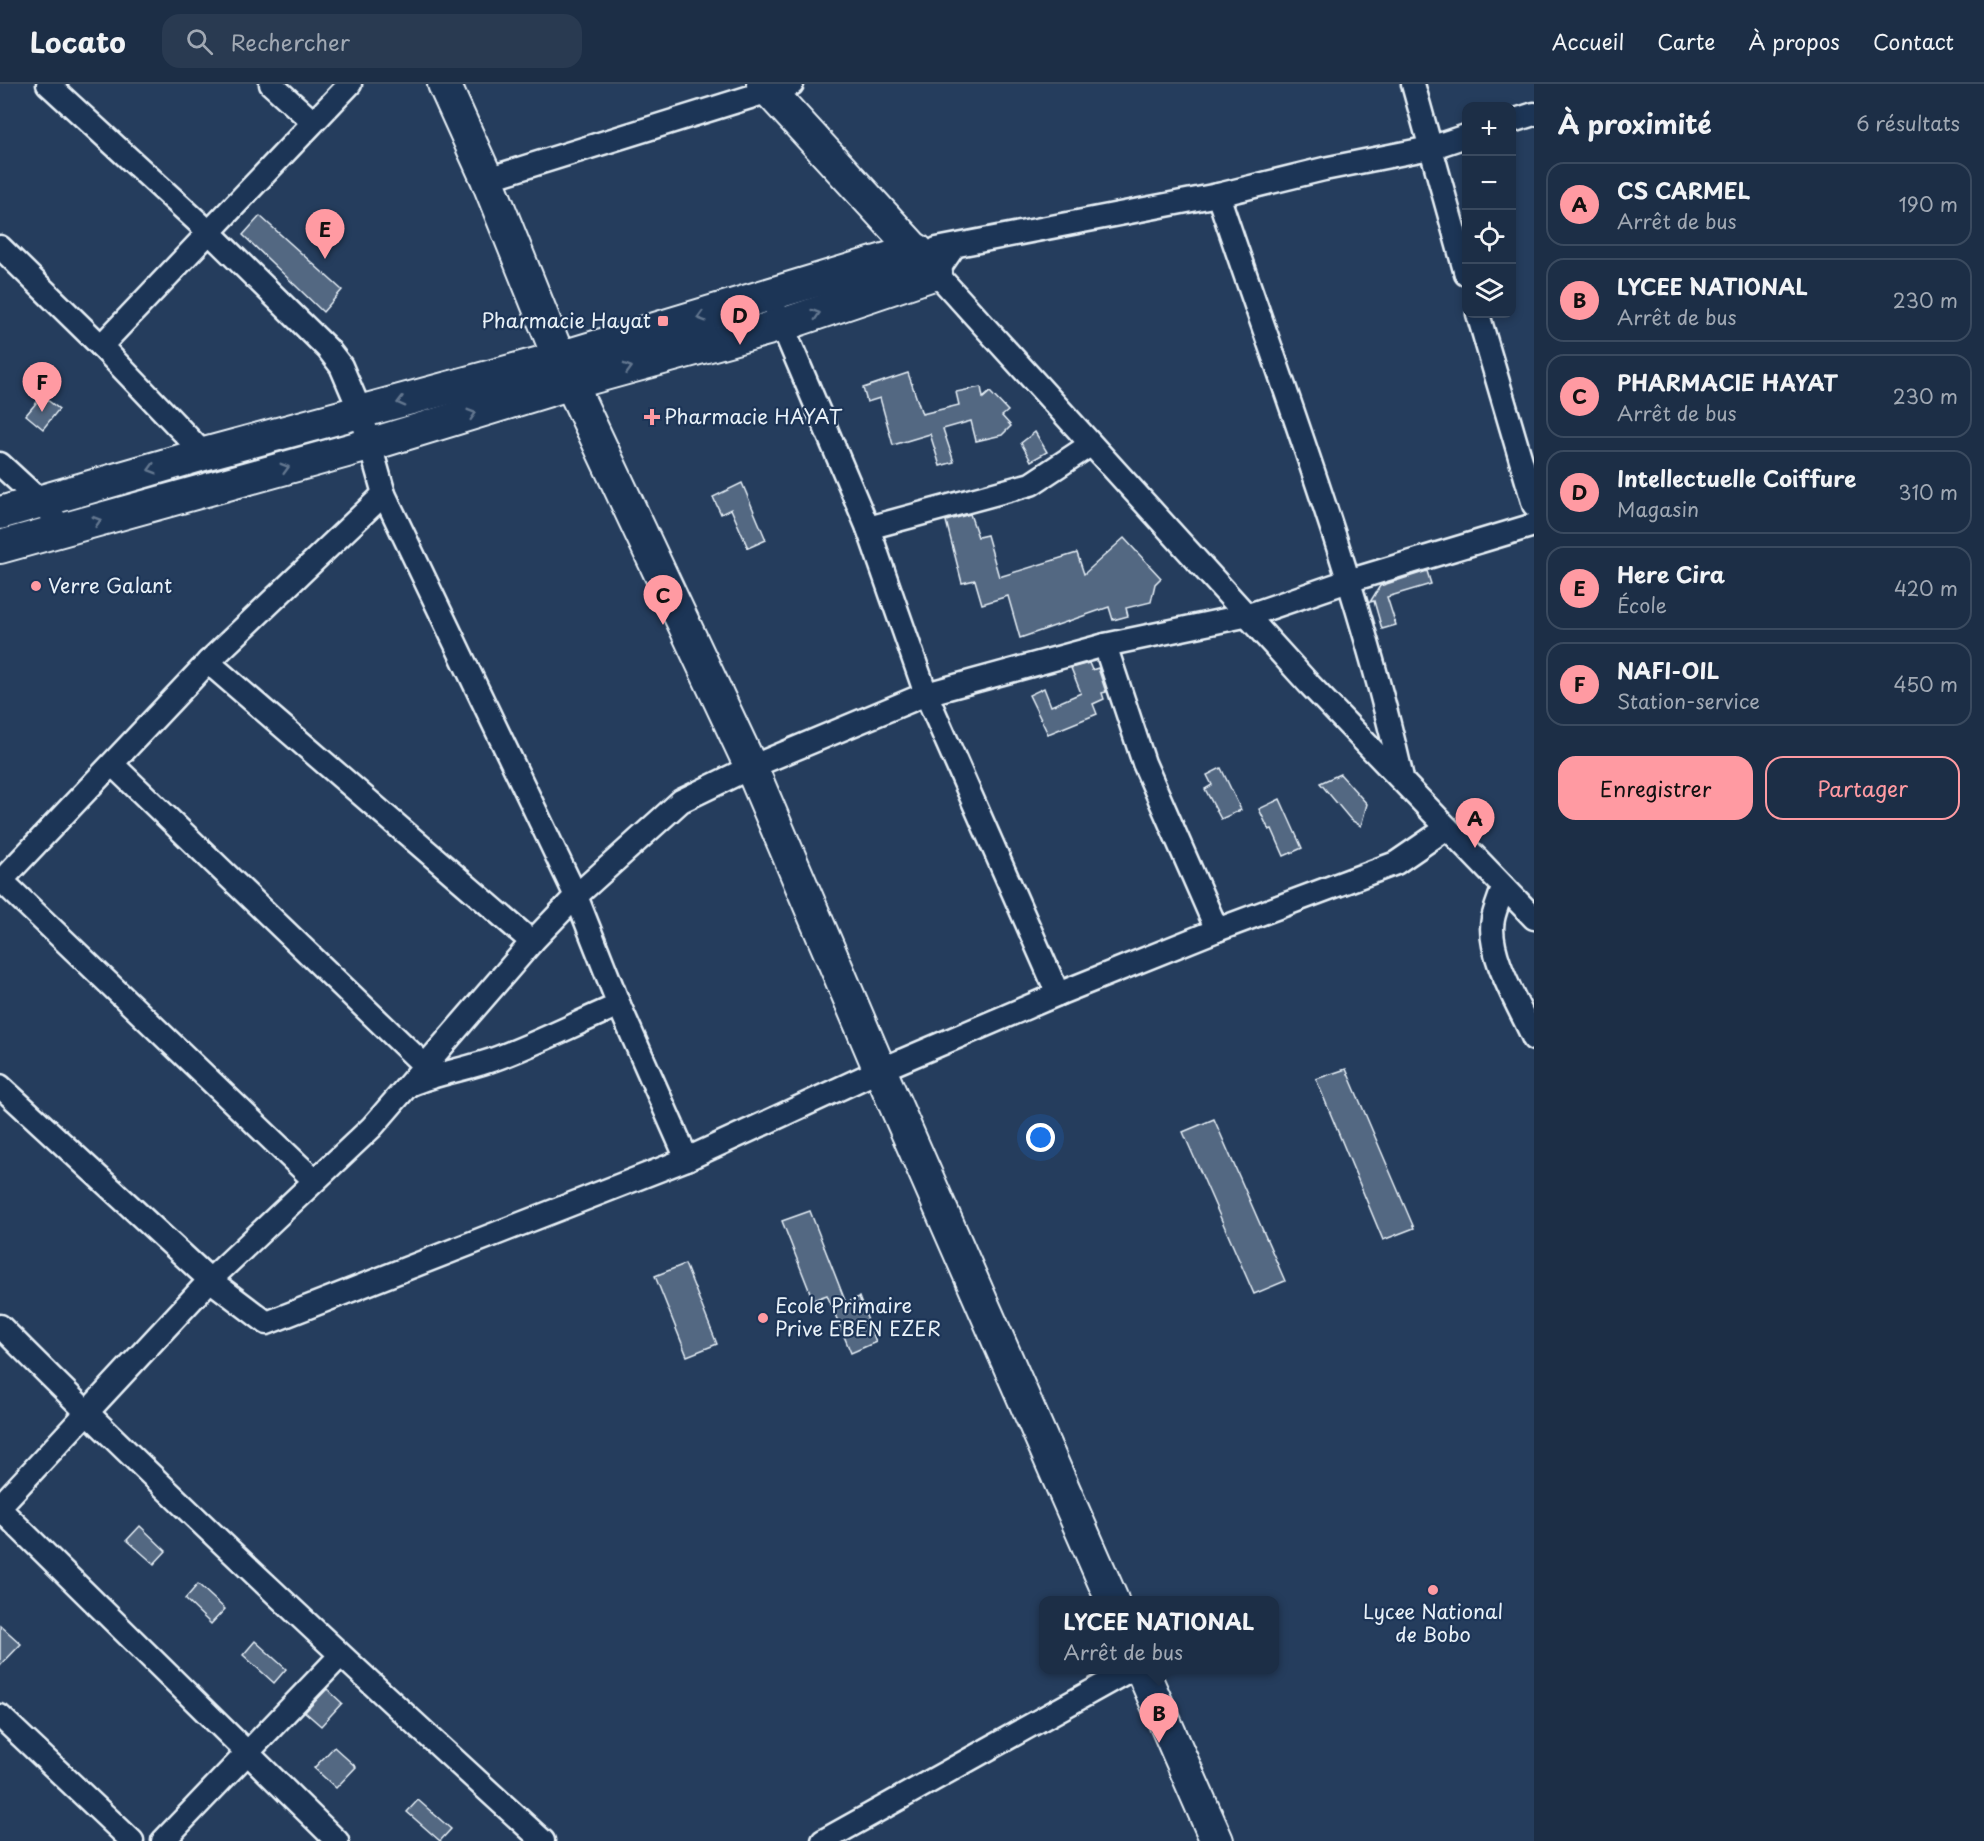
<!DOCTYPE html>
<html lang="fr">
<head>
<meta charset="utf-8">
<style>
  :root { --surface:#1c2e46; --page:#293a51; --text:#f1f3f6; --muted:#a0a8b3; --line:#3a4a5f; --accent:#ff9aa2 }
  body { margin:0; font-family:"Playpen Sans",sans-serif; background:var(--page); color:var(--text) }
  .controls { position:absolute; right:18px; top:18px; display:grid; overflow:hidden; border-radius:12px; box-shadow:0 3px 9px #0003 }
  .controls button { width:54px; height:54px; display:grid; place-items:center; padding:0; border:0; border-bottom:2px solid var(--line); background:var(--surface); color:var(--text); font:30px sans-serif }
  .you { position:absolute; left:1041px; top:1054px; width:21px; height:21px; margin:-15px; border:4px solid #fff; border-radius:50%; background:#1a73e8; box-shadow:0 0 0 9px #1a73e833 }
  .badge { display:grid; place-items:center; width:39px; height:39px; border-radius:50%; background:var(--accent); color:#111; font-size:20px; font-weight:700 }
  .pin { position:absolute; translate:-50% -50px; filter:drop-shadow(0 2px 3px #0008) }
  .pin::after { content:''; position:absolute; top:32px; width:21px; height:18px; background:inherit; clip-path:polygon(0 0,100% 0,50% 100%) }
  .popup { position:absolute; left:1039px; top:1512px; width:240px; height:78px; box-sizing:border-box; display:grid; place-content:center; border-radius:12px; background:var(--surface); filter:drop-shadow(0 2px 4px #0005); font-size:20px; white-space:nowrap; color:var(--muted) }
  .popup b { font-size:22px; color:var(--text) }
  .popup::after { content:''; position:absolute; left:50%; top:100%; margin-left:-12px; border:12px solid transparent; border-top-color:var(--surface) }
  .list { margin:0; padding:0; list-style:none }
  h2 { display:flex; justify-content:space-between; align-items:center; height:78px; margin:0; padding:0 24px; font-size:26px }
  h2 small { font-size:20px; font-weight:400; color:var(--muted) }
  .list li { display:grid; grid-template-columns:39px 1fr auto; gap:18px; align-items:center; box-sizing:border-box; height:84px; margin:0 12px 12px; padding:0 12px; border:2px solid var(--line); border-radius:18px }
  .list b { display:block; font-size:22px; white-space:nowrap }
  .list p { margin:0; font-size:20px; white-space:nowrap; color:var(--muted) }
  .list em { font-size:20px; font-style:normal; color:var(--muted) }
  .actions { display:flex; gap:12px; padding:18px 24px }
  .actions a { flex:1; padding:14px 0; border:2px solid var(--accent); border-radius:18px; text-align:center; font-size:21px; color:var(--accent) }
  .actions .main { background:var(--accent); color:#111 }
  .icon { flex:none; width:33px; height:33px; fill:none; stroke:currentColor; stroke-width:2; stroke-linecap:round; stroke-linejoin:round }
  .map { position:relative; flex:none; width:1534px; height:1757px; overflow:hidden }
  header { display:flex; align-items:center; gap:36px; box-sizing:border-box; height:84px; padding:0 30px; background:var(--surface); border-bottom:2px solid var(--line) }
  header strong { font-size:28px }
  nav { display:flex; gap:33px; margin-inline-start:auto; font-size:21px }
  .search { width:420px; height:54px; background:var(--page); display:flex; align-items:center; gap:15px; box-sizing:border-box; padding:0 21px; border-radius:18px; color:var(--muted); font-size:22px }
  main { display:flex }
  aside { flex:1; background:var(--surface) }
  .map>svg:first-child { display:block }
  .building { fill:#536782; stroke:#e8f1f8; stroke-width:1.5 }
  .lines { fill:none; stroke-linecap:round; stroke-linejoin:round }
  .street-casing { stroke:#e8f1f8; stroke-width:27 }
  .secondary-casing { stroke:#e8f1f8; stroke-width:36 }
  .street { stroke:#1d3557; stroke-width:22 }
  .secondary { stroke:#1d3557; stroke-width:32 }
  .oneway { stroke:#64778f }
  .poi-dot { fill:#ff9aa2; stroke:#1d3557; stroke-width:2 }
  .labels { text-anchor:middle; stroke-width:4.5; stroke-linejoin:round; paint-order:stroke }
  .poi-label { font-size:20px; fill:#e8f1f8; stroke:#1d3557; text-anchor:start }
</style>
</head>
<body>
<header>
<strong>Locato</strong>
<div class="search"><svg class="icon" aria-label="search" viewBox="0 0 24 24"><circle cx="10" cy="10" r="6"/><path d="M15 15l6 6"/></svg>Rechercher</div>
<nav><a>Accueil</a><a>Carte</a><a>À propos</a><a>Contact</a></nav>
</header>
<main>
<div class="map">
<svg width="1534" height="1757" viewBox="0 0 1534 1757">
  <rect width="100%" height="100%" fill="#253d5d"/>
  <filter id="ink" filterUnits="userSpaceOnUse"><feTurbulence type="fractalNoise" baseFrequency=".0167" numOctaves="2"/><feDisplacementMap in="SourceGraphic" scale="12" xChannelSelector="R" yChannelSelector="G"/><feConvolveMatrix kernelMatrix="1 2 1 2 8 2 1 2 1" color-interpolation-filters="sRGB"/></filter>
  <g filter="url(#ink)">
    <g class="building">
      <polygon points="260,132 342,206 323,228 243,151"/>
      <polygon points="908,289 922,330 959,321 956,308 981,303 983,314 990,308 1008,327 1002,332 1011,342 1002,351 976,357 971,337 943,345 954,378 940,382 930,350 893,361 880,314 867,318 863,304"/>
      <polygon points="42,312 59,325 43,345 26,331"/>
      <polygon points="1035,348 1047,368 1031,377 1021,359"/>
      <polygon points="742,399 766,456 748,464 731,425 721,430 713,413"/>
      <polygon points="970,430 978,453 987,451 999,493 1077,469 1084,490 1124,454 1161,494 1155,500 1151,518 1126,524 1128,532 1113,536 1109,523 1020,554 1008,512 982,520 975,496 962,499 946,437"/>
      <polygon points="1427,487 1431,500 1387,513 1396,541 1382,545 1374,517 1370,518 1380,502"/>
      <polygon points="1089,579 1092,586 1098,584 1106,608 1102,609 1104,615 1093,620 1097,630 1048,650 1029,611 1044,604 1051,622 1081,609 1071,584"/>
      <polygon points="1221,684 1241,726 1221,735 1205,705 1212,701 1207,691"/>
      <polygon points="1340,690 1367,720 1361,742 1351,736 1320,699"/>
      <polygon points="1280,715 1302,764 1284,772 1272,745 1269,746 1259,725"/>
      <polygon points="1346,985 1414,1144 1383,1156 1316,995"/>
      <polygon points="1214,1035 1285,1197 1254,1210 1183,1048"/>
      <polygon points="810,1127 846,1219 859,1213 876,1258 851,1269 827,1211 813,1216 782,1137"/>
      <polygon points="685,1180 717,1260 687,1272 655,1192"/>
      <polygon points="140,1442 166,1467 154,1480 127,1456"/>
      <polygon points="198,1500 225,1525 211,1540 185,1515"/>
      <polygon points="0,1541 21,1560 0,1582"/>
      <polygon points="255,1557 286,1585 274,1599 243,1571"/>
      <polygon points="327,1605 342,1619 321,1642 305,1628"/>
      <polygon points="334,1663 356,1683 336,1704 314,1684"/>
      <polygon points="418,1716 451,1745 440,1757 407,1728"/>
    </g>
    <g class="lines">
      <g class="street-casing">
        <g id="street">
          <polyline points="48,0 210,149 328,265 341,282 361,329 384,410 576,812 619,921 687,1075"/>
          <polyline points="271,0 313,38"/>
          <polyline points="1413,0 1466,190"/>
          <polyline points="1512,37 1534,30"/>
          <polyline points="487,95 792,0"/>
          <path d="M1218 111C1283 304 1357 495 1402 694"/>
          <polyline points="0,163 101,262 204,370"/>
          <polyline points="953,164 936,189 1309,600 1534,834"/>
          <polyline points="937,165 1218,111 1324,85 1430,64 1466,52"/>
          <polyline points="777,229 868,444 926,610 1058,910"/>
          <polyline points="1478,230 1534,421"/>
          <polyline points="101,262 350,0"/>
          <polyline points="0,380 40,417 64,446"/>
          <polyline points="868,444 1031,400 1090,361"/>
          <polyline points="1105,561 1144,679 1217,846"/>
          <polyline points="208,578 532,858"/>
          <polyline points="113,681 424,981"/>
          <polyline points="1,796 314,1096"/>
          <polyline points="0,798 208,578 384,410"/>
          <path d="M1503 804C1500 814 1495 825 1493 835 1486 870 1520 923 1534 955"/>
          <path d="M411 1000C440 988 470 985 500 973 540 958 579 938 619 921"/>
          <polyline points="0,1002 210,1196 267,1239 687,1075 880,986 1058,910 1217,846 1396,779 1447,744"/>
          <path d="M0 1242C176 1419 359 1589 543 1757"/>
          <polyline points="0,1422 210,1196 372,1043 532,858 576,812 681,717 751,683 926,610 1105,561 1249,531 1348,497 1534,441"/>
          <polyline points="0,1425 337,1757"/>
          <polyline points="0,1632 132,1757"/>
          <polyline points="163,1757 340,1572"/>
          <polyline points="823,1757 1130,1586"/>
        </g>
      </g>
      <g class="secondary-casing">
        <g id="secondary">
          <polyline points="444,0 487,95 559,274 751,683 880,986 1112,1516"/>
          <polyline points="0,429 204,370 559,274 917,166"/>
          <polyline points="0,463 372,360 572,299 782,241 936,189 763,0"/>
          <polyline points="1142,1586 1217,1757"/>
        </g>
      </g>
      <use href="#street" class="street"/>
      <use href="#secondary" class="secondary"/>
    </g>
    <defs><path id="oneway-chevron" d="M-2-3.5L2.5 0L-2 3.5" fill="none" stroke-width="1.6" stroke-linecap="round" stroke-linejoin="round" transform="scale(1.5)"/></defs>
    <g class="oneway">
      <use href="#oneway-chevron" transform="translate(816 230) rotate(-18)"/>
      <use href="#oneway-chevron" transform="translate(701 233) rotate(164)"/>
      <use href="#oneway-chevron" transform="translate(628 284) rotate(-16)"/>
      <use href="#oneway-chevron" transform="translate(401 318) rotate(165)"/>
      <use href="#oneway-chevron" transform="translate(472 330) rotate(-17)"/>
      <use href="#oneway-chevron" transform="translate(285 384) rotate(-16)"/>
      <use href="#oneway-chevron" transform="translate(152 385) rotate(164)"/>
      <use href="#oneway-chevron" transform="translate(97 437) rotate(-16)"/>
    </g>
  </g>
  <g class="poi-dot">
    <rect x="657" y="231" width="12" height="12" rx="3"/>
    <path d="M649 324h6v6h6v6h-6v6h-6v-6h-6v-6h6z"/>
    <circle cx="36" cy="502" r="6"/>
    <circle cx="763" cy="1234" r="6"/>
    <circle cx="1433" cy="1506" r="6"/>
  </g>
  <g class="labels">
    <g class="poi-label">
      <text x="651" y="244" text-anchor="end">Pharmacie Hayat</text>
      <text x="664" y="340">Pharmacie HAYAT</text>
      <text x="48" y="509">Verre Galant</text>
      <text x="775" y="1229">Ecole Primaire<tspan x="775" dy="23">Prive EBEN EZER</tspan></text>
      <text x="1433" y="1535" text-anchor="middle">Lycee National<tspan x="1433" dy="23">de Bobo</tspan></text>
    </g>
  </g>
</svg>
<div class="controls">
<button>+</button>
<button>−</button>
<button><svg class="icon" aria-label="locate" viewBox="0 0 24 24"><circle cx="12" cy="12" r="6"/><path d="M12 2v4M12 18v4M2 12h4M18 12h4"/></svg></button>
<button><svg class="icon" aria-label="layers" viewBox="0 0 24 24"><path d="M12 4l9 5-9 5-9-5zM3 14l9 5 9-5"/></svg></button>
</div>
<div class="you"></div>
<div class="pin badge" style="left:1475px;top:764px">A</div>
<div class="pin badge" style="left:1159px;top:1659px">B</div>
<div class="popup"><b>LYCEE NATIONAL</b>Arrêt de bus</div>
<div class="pin badge" style="left:663px;top:541px">C</div>
<div class="pin badge" style="left:740px;top:261px">D</div>
<div class="pin badge" style="left:325px;top:175px">E</div>
<div class="pin badge" style="left:42px;top:328px">F</div>
</div>
<aside>
<h2>À proximité<small>6 résultats</small></h2>
<ul class="list">
<li><span class="badge">A</span><div><b>CS CARMEL</b><p>Arrêt de bus</p></div><em>190 m</em></li>
<li><span class="badge">B</span><div><b>LYCEE NATIONAL</b><p>Arrêt de bus</p></div><em>230 m</em></li>
<li><span class="badge">C</span><div><b>PHARMACIE HAYAT</b><p>Arrêt de bus</p></div><em>230 m</em></li>
<li><span class="badge">D</span><div><b>Intellectuelle Coiffure</b><p>Magasin</p></div><em>310 m</em></li>
<li><span class="badge">E</span><div><b>Here Cira</b><p>École</p></div><em>420 m</em></li>
<li><span class="badge">F</span><div><b>NAFI-OIL</b><p>Station-service</p></div><em>450 m</em></li>
</ul>
<div class="actions"><a class="main">Enregistrer</a><a>Partager</a></div>
</aside>
</main>
</body>
</html>
